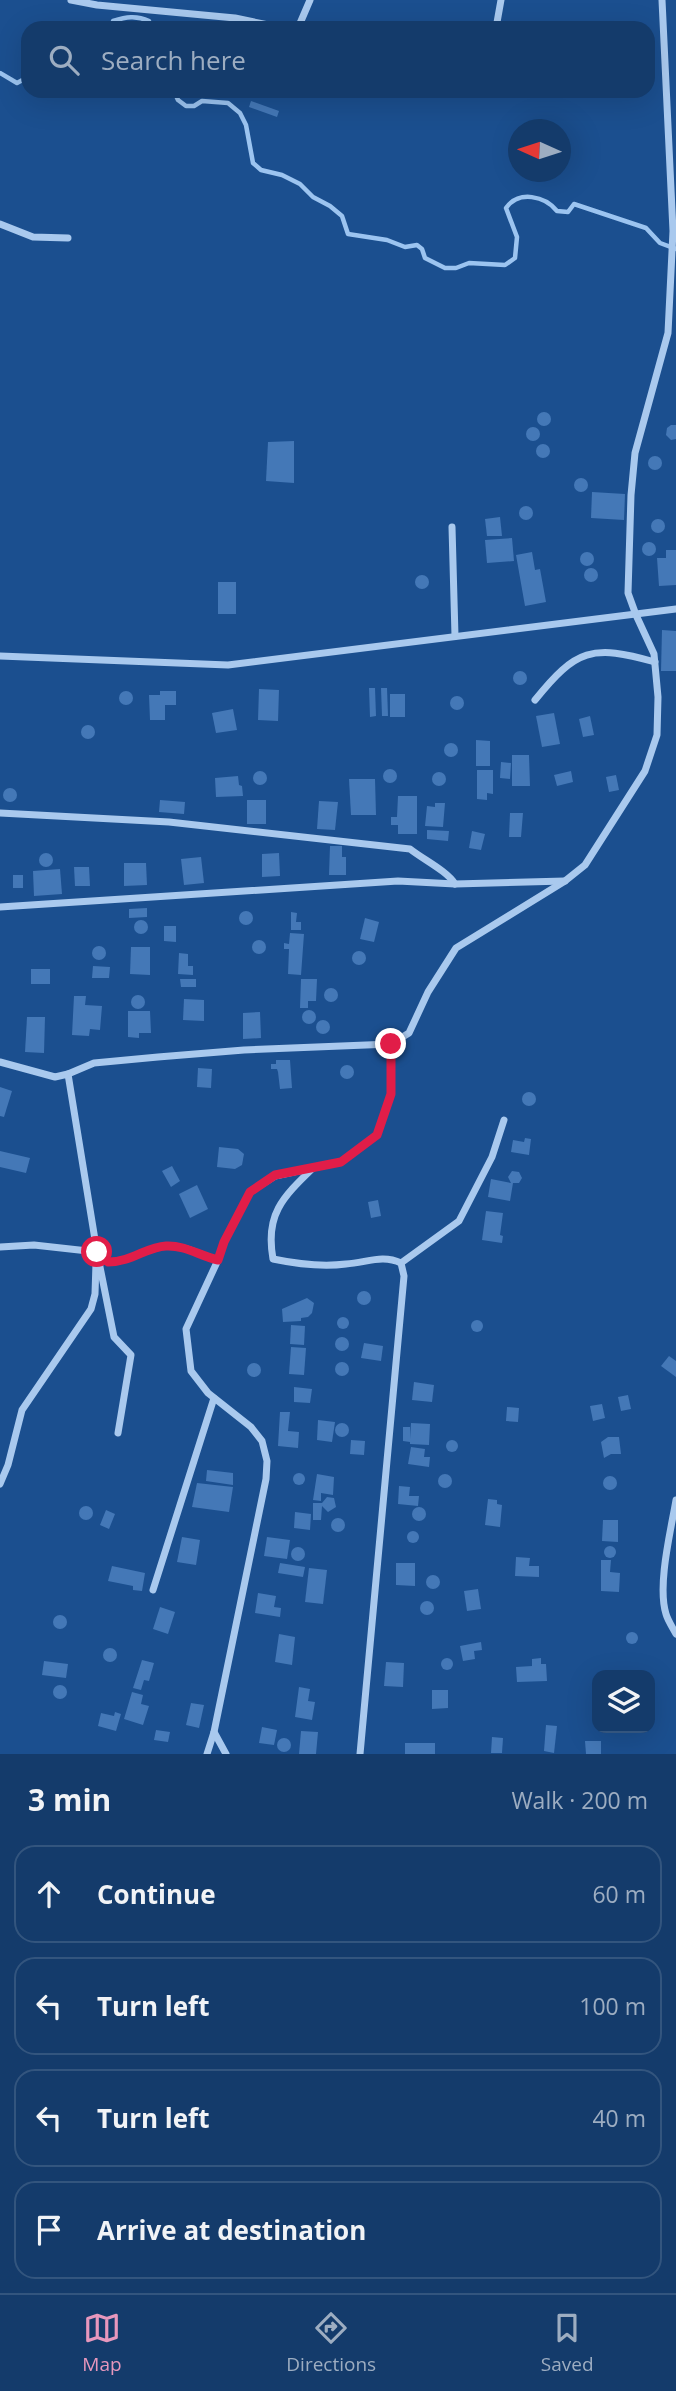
<!DOCTYPE html>
<html lang="en">
<head>
<meta charset="utf-8">
<style>
  :root { --surface:#143b6b; --page:#1d4271; --text:#f1f3f6; --muted:#9dadc1; --line:#33557e; --accent:#e797bd }
  body { margin:0; font-family:"Open Sans",sans-serif; background:var(--page); color:var(--text) }
  .controls { position:absolute; right:21px; bottom:21px; display:grid; overflow:hidden; border-radius:14px; box-shadow:0 7px 28px #0002 }
  .controls button { width:63px; height:63px; display:grid; place-items:center; padding:0; border:0; border-bottom:2px solid var(--line); background:var(--surface); color:var(--text); font:35px sans-serif }
  .compass { position:absolute; left:508px; top:119px; width:63px; height:63px; border-radius:50%; background:var(--surface); box-shadow:0 7px 28px #0002; rotate:273deg }
  .stop { position:absolute; width:21px; height:21px; margin:-16px; border:5px solid #e11d48; border-radius:50%; background:#fff }
  .stop.end { background:#e11d48; border-color:#fff; box-shadow:0 2px 7px #0008 }
  .list { margin:0; padding:0; list-style:none }
  h2 { display:flex; justify-content:space-between; align-items:center; height:91px; margin:0; padding:0 28px; font-size:30px }
  h2 small { font-size:23px; font-weight:400; color:var(--muted) }
  .list li { display:grid; grid-template-columns:46px 1fr auto; gap:21px; align-items:center; box-sizing:border-box; height:98px; margin:0 14px 14px; padding:0 14px; border:2px solid var(--line); border-radius:21px }
  .list b { display:block; font-size:26px; white-space:nowrap }
  .list em { font-size:23px; font-style:normal; color:var(--muted) }
  .icon { flex:none; width:38px; height:38px; fill:none; stroke:currentColor; stroke-width:2; stroke-linecap:round; stroke-linejoin:round }
  .map { position:relative; flex:none; width:676px; height:1754px; overflow:hidden }
  .search { position:absolute; background:var(--surface); box-shadow:0 7px 28px #0002; left:21px; right:21px; top:21px; height:77px; display:flex; align-items:center; gap:18px; box-sizing:border-box; padding:0 24px; border-radius:21px; color:var(--muted); font-size:26px }
  .sheet { height:539px; background:var(--surface) }
  nav { display:flex; justify-content:space-around; align-items:center; box-sizing:border-box; height:98px; border-top:2px solid var(--line); background:var(--surface); font-size:19px; color:var(--muted) }
  nav a { display:grid; justify-items:center; gap:4px }
  nav .on { color:var(--accent) }
  .map>svg:first-child { display:block }
  .lines { fill:none; stroke-linecap:round; stroke-linejoin:round }
  .stream { stroke:#9cc4f0; stroke-width:4.5 }
  .building { fill:#4478b7 }
  .minor { stroke:#a9c9ee; stroke-width:7 }
  .route { stroke:#e11d48; stroke-width:9 }
</style>
</head>
<body>
<div class="map">
<svg width="676" height="1754" viewBox="0 0 676 1754">
  <rect width="100%" height="100%" fill="#1b4f8f"/>
  <g class="lines">
    <g class="stream">
      <polyline points="39,28 51,25 59,28"/>
      <path d="M112 28 113 21C126 17 136 15 149 21L151 28"/>
      <polyline points="0,73 17,83 28,77"/>
      <path d="M174 91 178 100 186 106H194L202 101 228 103 240 113 246 125 253 163 261 170 282 175 300 184 313 197 330 206 342 216 348 234 387 240 405 247 417 245 422 249 425 258 445 268H456L469 263 505 265 515 258 517 237 506 208C519 190 545 196 557 211L568 212 574 204 646 228 660 243 676 249"/>
    </g>
  </g>
  <g class="building">
    <polygon points="251,101 279,111 277,117 249,107"/>
    <circle cx="544" cy="419" r="7"/>
    <polygon points="671,425 676,425 676,439 671,440 666,435 667,428"/>
    <circle cx="533" cy="434" r="7"/>
    <polygon points="294,441 294,483 266,481 268,442"/>
    <circle cx="543" cy="451" r="7"/>
    <circle cx="655" cy="463" r="7"/>
    <circle cx="581" cy="485" r="7"/>
    <polygon points="592,492 625,494 624,520 591,518"/>
    <circle cx="526" cy="513" r="7"/>
    <polygon points="500,517 502,536 487,536 485,519"/>
    <circle cx="658" cy="526" r="7"/>
    <polygon points="512,538 514,561 487,563 485,540"/>
    <circle cx="649" cy="549" r="7"/>
    <polygon points="666,550 676,550 676,585 659,586 657,558 666,558"/>
    <circle cx="587" cy="559" r="7"/>
    <polygon points="532,552 535,570 540,569 546,602 525,606 516,555"/>
    <circle cx="591" cy="575" r="7"/>
    <circle cx="422" cy="582" r="7"/>
    <rect x="218" y="582" width="18" height="32"/>
    <polygon points="662,630 676,631 676,671 661,671"/>
    <circle cx="520" cy="678" r="7"/>
    <polygon points="369,688 375,688 376,716 370,717"/>
    <polygon points="381,688 387,688 388,716 382,716"/>
    <polygon points="259,689 279,690 278,721 258,720"/>
    <polygon points="160,691 176,691 176,705 165,705 165,720 150,720 149,695 160,695"/>
    <circle cx="126" cy="698" r="7"/>
    <rect x="390" y="694" width="15" height="23"/>
    <circle cx="457" cy="703" r="7"/>
    <polygon points="233,709 237,730 216,733 212,713"/>
    <polygon points="554,713 560,744 542,747 536,716"/>
    <polygon points="590,716 594,735 583,737 579,719"/>
    <circle cx="88" cy="732" r="7"/>
    <polygon points="476,740 490,741 490,766 476,766"/>
    <circle cx="451" cy="750" r="7"/>
    <polygon points="512,755 529,755 530,786 512,786"/>
    <polygon points="501,762 511,763 510,779 500,778"/>
    <circle cx="390" cy="776" r="7"/>
    <polygon points="477,770 493,770 493,794 487,793 487,800 477,799"/>
    <circle cx="260" cy="778" r="7"/>
    <polygon points="571,771 573,782 557,786 554,775"/>
    <circle cx="439" cy="779" r="7"/>
    <polygon points="616,775 619,790 609,792 606,777"/>
    <polygon points="238,776 239,785 242,786 243,796 216,797 215,778"/>
    <polygon points="349,779 375,779 376,815 351,815"/>
    <circle cx="10" cy="795" r="7"/>
    <polygon points="398,796 417,796 417,834 398,834 398,825 391,825 391,817 397,817"/>
    <polygon points="160,800 185,802 184,814 159,812"/>
    <rect x="247" y="800" width="19" height="24"/>
    <polygon points="319,801 338,802 335,830 317,829"/>
    <polygon points="435,803 445,803 443,827 425,826 427,806 435,807"/>
    <polygon points="510,813 523,813 521,837 509,837"/>
    <polygon points="427,830 449,831 448,841 427,839"/>
    <polygon points="472,831 485,834 481,850 469,848"/>
    <polygon points="330,846 342,846 342,857 346,857 346,875 329,875"/>
    <circle cx="46" cy="860" r="7"/>
    <polygon points="279,853 280,876 262,877 262,854"/>
    <polygon points="201,857 204,883 184,885 181,859"/>
    <polygon points="124,863 146,863 147,885 124,886"/>
    <polygon points="74,867 89,867 90,886 75,886"/>
    <polygon points="60,869 62,894 34,896 33,871"/>
    <rect x="13" y="875" width="10" height="13"/>
    <polygon points="147,908 147,917 129,918 129,909"/>
    <circle cx="246" cy="918" r="7"/>
    <polygon points="291,912 297,913 296,922 301,922 301,930 291,930"/>
    <polygon points="365,918 379,922 374,942 360,939"/>
    <circle cx="141" cy="927" r="7"/>
    <polygon points="164,926 176,926 176,942 164,941"/>
    <polygon points="290,933 304,934 301,975 288,974 289,949 284,949 284,943 289,944"/>
    <circle cx="259" cy="947" r="7"/>
    <circle cx="99" cy="953" r="7"/>
    <polygon points="131,947 150,947 150,975 130,974"/>
    <circle cx="359" cy="958" r="7"/>
    <polygon points="179,953 188,954 188,966 193,966 193,975 178,974"/>
    <polygon points="93,966 110,967 109,978 92,978"/>
    <rect x="31" y="969" width="19" height="15"/>
    <polygon points="180,979 196,979 196,987 181,987"/>
    <polygon points="301,979 317,979 316,1001 308,1001 308,1008 300,1008"/>
    <circle cx="331" cy="995" r="7"/>
    <circle cx="138" cy="1002" r="7"/>
    <polygon points="74,996 86,996 85,1005 102,1006 100,1030 90,1029 89,1036 72,1035"/>
    <polygon points="184,999 204,1000 204,1021 183,1020"/>
    <circle cx="309" cy="1017" r="7"/>
    <polygon points="128,1011 150,1011 151,1033 139,1033 139,1038 128,1037"/>
    <polygon points="260,1012 261,1038 243,1039 243,1013"/>
    <polygon points="27,1017 45,1017 44,1053 25,1052"/>
    <circle cx="323" cy="1027" r="7"/>
    <polygon points="276,1060 290,1060 292,1088 280,1089 278,1072 277,1069 271,1069 271,1064 276,1064"/>
    <circle cx="347" cy="1072" r="7"/>
    <polygon points="198,1068 212,1069 211,1088 197,1087"/>
    <polygon points="0,1087 12,1091 4,1117 0,1116"/>
    <circle cx="529" cy="1099" r="7"/>
    <polygon points="525,1138 531,1139 529,1155 511,1152 513,1140 524,1142"/>
    <polygon points="219,1147 238,1149 244,1154 242,1165 235,1169 217,1167"/>
    <polygon points="0,1151 30,1158 26,1173 0,1167"/>
    <polygon points="172,1166 180,1181 171,1187 162,1171"/>
    <polygon points="512,1171 519,1172 522,1178 519,1183 513,1183 510,1201 488,1197 491,1179 511,1183 508,1177"/>
    <polygon points="197,1185 208,1209 190,1218 179,1194"/>
    <polygon points="378,1200 381,1216 371,1218 368,1202"/>
    <polygon points="486,1211 503,1213 500,1235 503,1236 502,1243 482,1240"/>
    <circle cx="364" cy="1298" r="7"/>
    <polygon points="307,1298 314,1303 312,1313 308,1317 301,1318 301,1321 283,1322 282,1309"/>
    <circle cx="343" cy="1323" r="6"/>
    <circle cx="477" cy="1326" r="6"/>
    <polygon points="291,1325 305,1326 304,1345 290,1344"/>
    <circle cx="342" cy="1344" r="7"/>
    <polygon points="364,1343 383,1346 381,1361 361,1358"/>
    <polygon points="291,1347 306,1348 304,1375 289,1374"/>
    <polygon points="669,1356 676,1361 676,1377 661,1366"/>
    <circle cx="342" cy="1369" r="7"/>
    <circle cx="254" cy="1370" r="7"/>
    <polygon points="414,1382 434,1385 432,1402 412,1400"/>
    <polygon points="294,1387 312,1389 310,1403 294,1402"/>
    <polygon points="628,1395 631,1409 621,1411 618,1397"/>
    <polygon points="602,1404 605,1418 593,1421 590,1406"/>
    <polygon points="507,1407 519,1408 518,1422 506,1421"/>
    <polygon points="280,1412 290,1412 288,1431 299,1432 298,1448 278,1446"/>
    <polygon points="318,1420 335,1422 332,1442 317,1440"/>
    <polygon points="411,1423 430,1424 429,1445 410,1444 410,1442 403,1441 403,1427 410,1427 410,1439"/>
    <circle cx="342" cy="1430" r="7"/>
    <polygon points="608,1437 619,1437 621,1454 611,1454 604,1458 601,1442"/>
    <circle cx="452" cy="1446" r="6"/>
    <polygon points="351,1440 365,1441 364,1455 350,1454"/>
    <polygon points="411,1447 425,1449 424,1457 430,1457 429,1467 408,1464"/>
    <polygon points="207,1470 233,1473 233,1485 206,1481"/>
    <circle cx="299" cy="1479" r="6"/>
    <polygon points="317,1474 334,1477 333,1495 321,1493 321,1501 313,1500"/>
    <circle cx="445" cy="1481" r="7"/>
    <circle cx="610" cy="1483" r="7"/>
    <polygon points="197,1483 233,1487 229,1512 192,1507"/>
    <polygon points="399,1486 410,1487 409,1496 419,1496 418,1506 398,1504"/>
    <polygon points="327,1497 334,1498 336,1507 328,1512 322,1506 321,1520 313,1520 313,1503 322,1503"/>
    <polygon points="488,1499 497,1500 497,1504 502,1505 500,1527 485,1525"/>
    <circle cx="86" cy="1513" r="7"/>
    <circle cx="419" cy="1514" r="7"/>
    <polygon points="106,1510 115,1514 109,1529 100,1525"/>
    <polygon points="295,1512 311,1514 310,1530 294,1528"/>
    <circle cx="338" cy="1525" r="7"/>
    <polygon points="603,1520 618,1520 618,1542 602,1541"/>
    <circle cx="413" cy="1537" r="6"/>
    <polygon points="182,1537 200,1540 196,1565 177,1562"/>
    <polygon points="267,1537 290,1540 287,1559 264,1556"/>
    <circle cx="610" cy="1552" r="6"/>
    <circle cx="298" cy="1554" r="7"/>
    <polygon points="516,1557 530,1558 529,1566 539,1566 539,1577 515,1576"/>
    <polygon points="601,1560 611,1560 610,1572 620,1573 619,1592 601,1591"/>
    <polygon points="280,1563 305,1567 303,1577 278,1573"/>
    <polygon points="396,1563 415,1563 415,1586 396,1585"/>
    <polygon points="112,1566 145,1573 142,1591 133,1590 133,1586 108,1581"/>
    <polygon points="309,1568 327,1570 323,1604 305,1602"/>
    <circle cx="433" cy="1582" r="7"/>
    <polygon points="478,1589 481,1609 467,1611 464,1591"/>
    <polygon points="258,1593 276,1596 274,1607 281,1608 280,1617 255,1613"/>
    <circle cx="427" cy="1608" r="7"/>
    <polygon points="160,1607 175,1612 168,1634 153,1629"/>
    <circle cx="60" cy="1622" r="7"/>
    <circle cx="632" cy="1638" r="6"/>
    <polygon points="279,1634 295,1637 292,1665 275,1662"/>
    <polygon points="481,1642 482,1650 474,1651 475,1659 463,1661 460,1646"/>
    <circle cx="110" cy="1655" r="7"/>
    <circle cx="447" cy="1664" r="6"/>
    <polygon points="541,1658 541,1664 546,1664 547,1681 517,1682 516,1667 532,1666 532,1659"/>
    <polygon points="142,1660 154,1663 149,1681 144,1680 141,1690 133,1688"/>
    <polygon points="44,1661 68,1664 66,1678 42,1675"/>
    <polygon points="386,1662 404,1663 403,1687 384,1686"/>
    <circle cx="60" cy="1692" r="7"/>
    <polygon points="299,1687 310,1689 308,1701 315,1702 312,1720 295,1717"/>
    <polygon points="432,1690 448,1690 448,1708 432,1709"/>
    <polygon points="132,1692 143,1695 141,1704 149,1706 143,1725 124,1719"/>
    <polygon points="191,1703 204,1705 199,1728 186,1725"/>
    <polygon points="115,1712 121,1714 116,1731 98,1726 101,1713 114,1716"/>
    <polygon points="546,1725 557,1726 554,1753 544,1751"/>
    <polygon points="262,1727 277,1730 274,1745 259,1743"/>
    <polygon points="156,1730 170,1732 168,1742 154,1740"/>
    <polygon points="301,1731 318,1732 316,1754 299,1754"/>
    <polygon points="492,1737 503,1738 502,1753 491,1753"/>
    <circle cx="284" cy="1745" r="7"/>
    <polygon points="585,1741 601,1741 601,1754 586,1754"/>
    <rect x="405" y="1743" width="30" height="11"/>
  </g>
  <g class="lines">
    <g class="minor">
      <polyline points="71,0 97,5 235,18 283,28"/>
      <polyline points="298,28 310,0"/>
      <polyline points="496,28 501,0"/>
      <polyline points="0,224 33,237 68,238"/>
      <polyline points="452,527 455,636"/>
      <polyline points="0,656 228,665 676,609"/>
      <path d="M535 700C576 649 592 644 655 662"/>
      <path d="M0 813 169 822 410 849C424 860 447 871 455 884"/>
      <polyline points="0,907 398,881 455,884 565,881"/>
      <polyline points="0,1062 55,1077 68,1074 97,1252 114,1337 131,1355 118,1433"/>
      <polyline points="68,1074 94,1063 158,1057 244,1050 391,1044"/>
      <path d="M313 1168C282 1198 265 1215 273 1259 297 1264 322 1267 346 1264 366 1263 382 1254 401 1263L404 1276 360 1754"/>
      <path d="M0 1247 34 1245 97 1252 108 1262C132 1262 146 1247 166 1246 185 1245 200 1255 218 1260"/>
      <polyline points="401,1263 459,1221 492,1157 504,1120"/>
      <polyline points="0,1484 8,1465 22,1410 91,1309 95,1294 96,1263"/>
      <path d="M676 1500C671 1530 657 1585 666 1614 668 1621 673 1628 676 1634"/>
      <polyline points="153,1590 214,1398"/>
      <polyline points="207,1754 214,1732"/>
      <polyline points="226,1754 214,1732 266,1479 267,1461 262,1441 251,1427 208,1393 191,1371 186,1329 218,1260 224,1242 250,1192 275,1176 341,1162 377,1135 391,1094 391,1044 409,1033 428,992 456,948 565,881 585,865 645,771 657,735 658,697 654,654 636,615 628,593 631,495 635,453 668,333 673,231 662,0"/>
    </g>
  </g>
  <g class="lines">
    <path class="route" d="M97 1252 108 1262C132 1262 146 1247 166 1246 185 1245 200 1256 218 1260L224 1242 250 1192 275 1175 341 1162 377 1135 391 1094V1044"/>
  </g>
</svg>
<div class="controls">
<button><svg class="icon" aria-label="layers" viewBox="0 0 24 24"><path d="M12 4l9 5-9 5-9-5zM3 14l9 5 9-5"/></svg></button>
</div>
<svg class="compass" viewBox="-18 -18 36 36"><path d="M0-13l5 13h-10z" fill="#e53935"/><path d="M0 13l5-13h-10z" fill="#9dadc1"/></svg>
<div class="stop" style="left:97px;top:1252px"></div>
<div class="stop end" style="left:391px;top:1044px"></div>
<div class="search"><svg class="icon" aria-label="search" viewBox="0 0 24 24"><circle cx="10" cy="10" r="6"/><path d="M15 15l6 6"/></svg>Search here</div>
</div>
<section class="sheet">
<h2>3 min<small>Walk · 200 m</small></h2>
<ul class="list">
<li><svg class="icon" aria-label="ahead" viewBox="0 0 24 24"><path d="M12 20V5M6 11l6-6 6 6"/></svg><div><b>Continue</b></div><em>60 m</em></li>
<li><svg class="icon" aria-label="left" viewBox="0 0 24 24"><path d="M17 20v-9H6M10 6l-5 5 5 5"/></svg><div><b>Turn left</b></div><em>100 m</em></li>
<li><svg class="icon" aria-label="left" viewBox="0 0 24 24"><path d="M17 20v-9H6M10 6l-5 5 5 5"/></svg><div><b>Turn left</b></div><em>40 m</em></li>
<li><svg class="icon" aria-label="arrive" viewBox="0 0 24 24"><path d="M6 21V4h12l-3 4 3 4H6"/></svg><div><b>Arrive at destination</b></div></li>
</ul>
</section>
<nav>
<a class="on"><svg class="icon" aria-label="map" viewBox="0 0 24 24"><path d="M3 6l6-2 6 2 6-2v14l-6 2-6-2-6 2zM9 4v14M15 6v14"/></svg>Map</a>
<a><svg class="icon" aria-label="directions" viewBox="0 0 24 24"><path d="M12 3l9 9-9 9-9-9zM9 14v-3h6M13 9l2 2-2 2"/></svg>Directions</a>
<a><svg class="icon" aria-label="saved" viewBox="0 0 24 24"><path d="M7 4h10v16l-5-4-5 4z"/></svg>Saved</a>
</nav>
</body>
</html>
